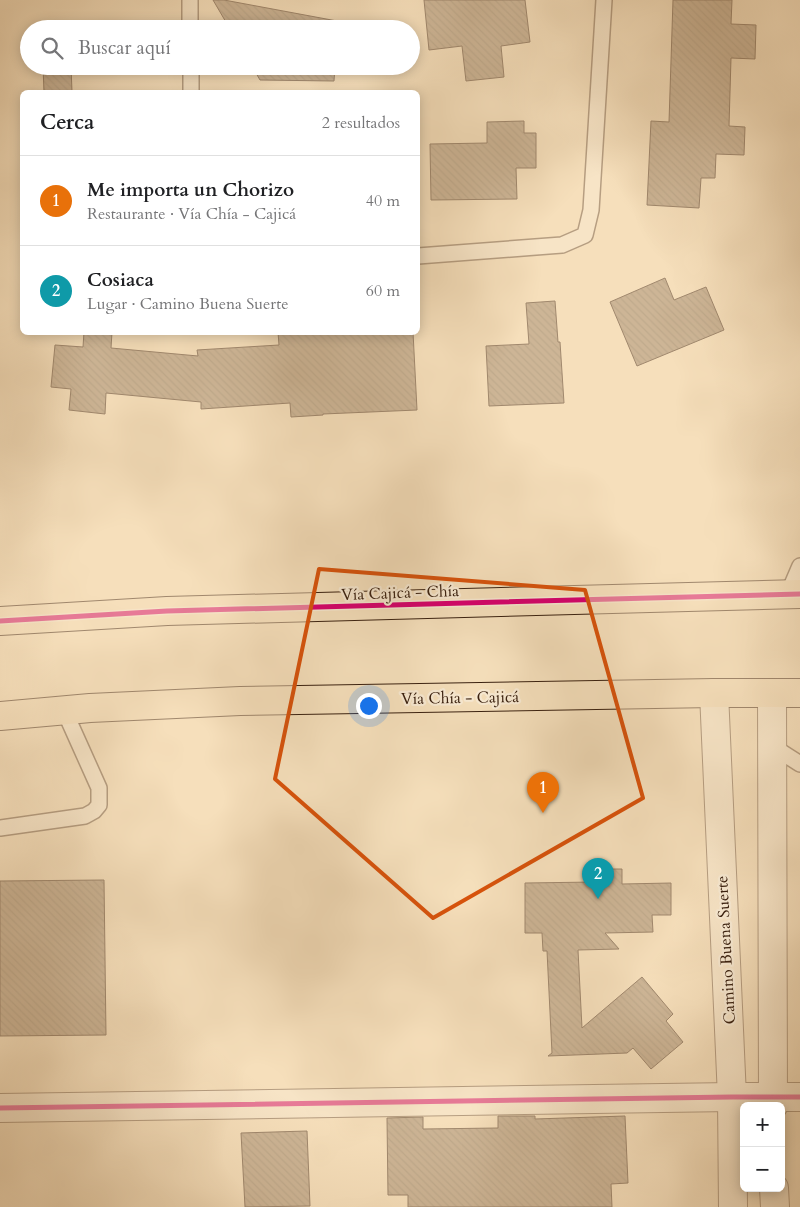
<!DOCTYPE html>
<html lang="es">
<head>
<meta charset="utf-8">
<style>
  :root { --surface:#fff; --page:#f2f2f2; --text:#202124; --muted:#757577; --line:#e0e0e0; --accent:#7c3aed }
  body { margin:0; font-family:Cardo,serif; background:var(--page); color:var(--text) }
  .controls { position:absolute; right:15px; bottom:15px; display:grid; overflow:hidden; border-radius:8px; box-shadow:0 2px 12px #0003 }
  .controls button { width:45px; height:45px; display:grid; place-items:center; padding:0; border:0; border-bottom:1px solid var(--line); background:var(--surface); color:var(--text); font:25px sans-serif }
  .you { position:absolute; left:368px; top:705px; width:18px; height:18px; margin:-12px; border:4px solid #fff; border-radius:50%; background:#1a73e8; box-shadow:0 0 0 8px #1a73e833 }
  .badge { display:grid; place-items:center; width:32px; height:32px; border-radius:50%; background:var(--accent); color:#fff; font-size:16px; font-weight:700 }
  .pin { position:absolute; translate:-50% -41px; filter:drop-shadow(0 1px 2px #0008) }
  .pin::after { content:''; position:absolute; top:26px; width:18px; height:15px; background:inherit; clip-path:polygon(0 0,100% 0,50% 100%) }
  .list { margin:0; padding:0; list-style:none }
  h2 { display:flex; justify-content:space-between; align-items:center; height:65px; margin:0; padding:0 20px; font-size:21px }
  h2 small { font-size:16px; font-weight:400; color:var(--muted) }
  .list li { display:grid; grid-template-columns:32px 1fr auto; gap:15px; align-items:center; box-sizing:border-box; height:90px; padding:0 20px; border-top:1px solid var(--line) }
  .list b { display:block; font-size:19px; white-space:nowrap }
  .list p { margin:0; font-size:16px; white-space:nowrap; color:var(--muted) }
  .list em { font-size:16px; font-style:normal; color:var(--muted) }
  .icon { flex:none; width:28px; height:28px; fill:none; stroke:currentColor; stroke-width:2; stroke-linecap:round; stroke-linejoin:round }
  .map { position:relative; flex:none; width:800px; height:1207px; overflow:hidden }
  .search { position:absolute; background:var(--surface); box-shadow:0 2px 12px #0003; left:20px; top:20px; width:400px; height:55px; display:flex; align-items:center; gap:12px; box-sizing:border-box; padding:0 18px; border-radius:28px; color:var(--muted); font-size:19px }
  .panel { position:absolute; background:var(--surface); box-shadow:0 2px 12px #0003; left:20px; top:90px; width:400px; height:245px; border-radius:8px }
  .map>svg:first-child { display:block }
  .building { fill:url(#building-back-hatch); stroke:#3a2110 }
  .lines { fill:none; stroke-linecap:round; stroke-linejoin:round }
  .lane-casing { stroke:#69503b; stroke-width:18 }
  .street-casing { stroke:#69503b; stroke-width:30 }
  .highway-casing { stroke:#3a2110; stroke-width:30 }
  .lane { stroke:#f8ead3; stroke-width:15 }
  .street { stroke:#f8ead3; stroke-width:28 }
  .highway { stroke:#f5dfbb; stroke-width:28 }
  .cycleway-casing { stroke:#f8ead3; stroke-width:8 }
  .cycleway { stroke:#d6006c; stroke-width:5 }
  .marked { fill:none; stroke:#d7530c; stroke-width:4; stroke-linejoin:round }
  .labels { text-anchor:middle; stroke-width:4.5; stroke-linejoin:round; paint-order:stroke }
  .street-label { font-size:16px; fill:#3a2110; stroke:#f8ead3 }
</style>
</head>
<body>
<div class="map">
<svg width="800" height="1207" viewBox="0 0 800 1207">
  <defs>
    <pattern id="building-back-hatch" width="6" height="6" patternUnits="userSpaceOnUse" patternTransform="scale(1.25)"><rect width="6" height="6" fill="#9b8469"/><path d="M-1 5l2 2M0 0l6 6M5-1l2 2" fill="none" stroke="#7f6c55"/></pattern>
  </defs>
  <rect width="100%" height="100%" fill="#f5dfbb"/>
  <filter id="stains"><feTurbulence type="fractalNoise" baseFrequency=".004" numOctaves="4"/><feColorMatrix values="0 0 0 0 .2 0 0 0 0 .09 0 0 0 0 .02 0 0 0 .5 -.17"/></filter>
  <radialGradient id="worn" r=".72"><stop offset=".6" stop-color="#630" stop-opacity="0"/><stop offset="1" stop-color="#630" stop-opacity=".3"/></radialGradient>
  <g class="building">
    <polygon points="213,0 224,0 337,21 336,29 230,29"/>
    <polygon points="424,0 525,0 530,42 501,46 504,77 466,81 462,46 429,50"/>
    <polygon points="673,0 732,0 731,24 756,25 755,59 731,58 729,126 745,127 744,155 716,154 715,178 701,178 699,208 647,205 651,121 669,122"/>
    <polygon points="43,66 71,66 72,92 44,92"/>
    <polygon points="252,66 335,66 334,81 260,80"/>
    <polygon points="524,121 524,133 536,133 536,168 516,168 517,199 431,200 430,144 487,143 487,122"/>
    <polygon points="665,278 674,300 706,287 724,330 637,366 610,302"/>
    <polygon points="555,301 558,342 560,342 564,403 489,406 486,346 529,344 526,303"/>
    <polygon points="84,332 112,332 111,348 198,356 197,350 279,345 278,332 413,332 417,410 323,414 323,415 291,417 290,403 201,409 201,402 106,393 105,414 69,410 71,389 51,387 55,345 83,347"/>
    <polygon points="595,869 622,869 622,884 671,883 671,915 652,915 653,932 605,933 619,949 578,950 582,1028 642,977 673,1014 666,1021 683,1042 651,1069 633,1048 627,1053 548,1056 552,1053 547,951 543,951 542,933 525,933 525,883 595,882"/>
    <polygon points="104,880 106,1035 0,1036 0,881"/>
    <polygon points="498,1116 535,1116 535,1119 625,1116 628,1183 611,1184 612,1207 408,1207 408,1195 388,1195 387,1118 423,1117 423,1129 498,1128"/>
    <polygon points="307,1131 310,1206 245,1207 241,1133"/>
  </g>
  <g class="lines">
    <g class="lane-casing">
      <g id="lane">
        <polyline points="190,0 190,29"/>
        <polyline points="191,66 191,92"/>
        <polyline points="418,256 562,245 585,235 591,210 604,0"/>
        <polyline points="788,594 800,566"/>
        <polyline points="772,746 800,764"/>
        <polyline points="0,828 85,816 94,811 99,805 99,788 64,710"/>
      </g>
    </g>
    <g class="street-casing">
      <g id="street">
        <polyline points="714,693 732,1097 733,1207"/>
        <polyline points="772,693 773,1106"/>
        <polyline points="0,1108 732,1097 800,1097"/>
        <polyline points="774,1188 775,1207"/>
      </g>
    </g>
    <g class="highway-casing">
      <g id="highway">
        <polyline points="0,621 167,611 800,594"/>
        <polyline points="0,716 90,708 240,701 714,693 800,693"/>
      </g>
    </g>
    <use href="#lane" class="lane"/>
    <use href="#street" class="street"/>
    <use href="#highway" class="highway"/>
    <g class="cycleway-casing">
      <g id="cycleway">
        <polyline points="0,621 167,611 800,594"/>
        <polyline points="0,1108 732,1097 800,1097"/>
      </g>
    </g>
    <use href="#cycleway" class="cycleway"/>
  </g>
  <path d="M0 0H800V1207H0ZM319 569 585 590 643 798 433 918 275 779Z" fill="#f5dfbb" fill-opacity=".55" fill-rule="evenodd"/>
  <path class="marked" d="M319 569 585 590 643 798 433 918 275 779Z"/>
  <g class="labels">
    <g class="street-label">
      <text transform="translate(400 592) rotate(-2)" y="6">Vía Cajicá - Chía</text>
      <text transform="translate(460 697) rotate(-1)" y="6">Vía Chía - Cajicá</text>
      <text transform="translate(725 950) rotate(-93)" y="6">Camino Buena Suerte</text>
    </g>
  </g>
  <rect width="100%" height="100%" filter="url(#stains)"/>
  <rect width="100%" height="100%" fill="url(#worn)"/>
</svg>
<div class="controls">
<button>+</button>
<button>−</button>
</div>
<div class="you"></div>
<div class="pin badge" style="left:543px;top:813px;background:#e8710a">1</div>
<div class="pin badge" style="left:598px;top:899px;background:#0f9aa8">2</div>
<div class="search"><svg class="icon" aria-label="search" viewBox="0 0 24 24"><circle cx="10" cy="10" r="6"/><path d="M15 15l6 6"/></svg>Buscar aquí</div>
<section class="panel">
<h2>Cerca<small>2 resultados</small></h2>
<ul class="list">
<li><span class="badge" style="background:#e8710a">1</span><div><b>Me importa un Chorizo</b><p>Restaurante · Vía Chía - Cajicá</p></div><em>40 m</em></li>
<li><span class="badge" style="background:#0f9aa8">2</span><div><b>Cosiaca</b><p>Lugar · Camino Buena Suerte</p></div><em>60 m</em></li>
</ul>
</section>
</div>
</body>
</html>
